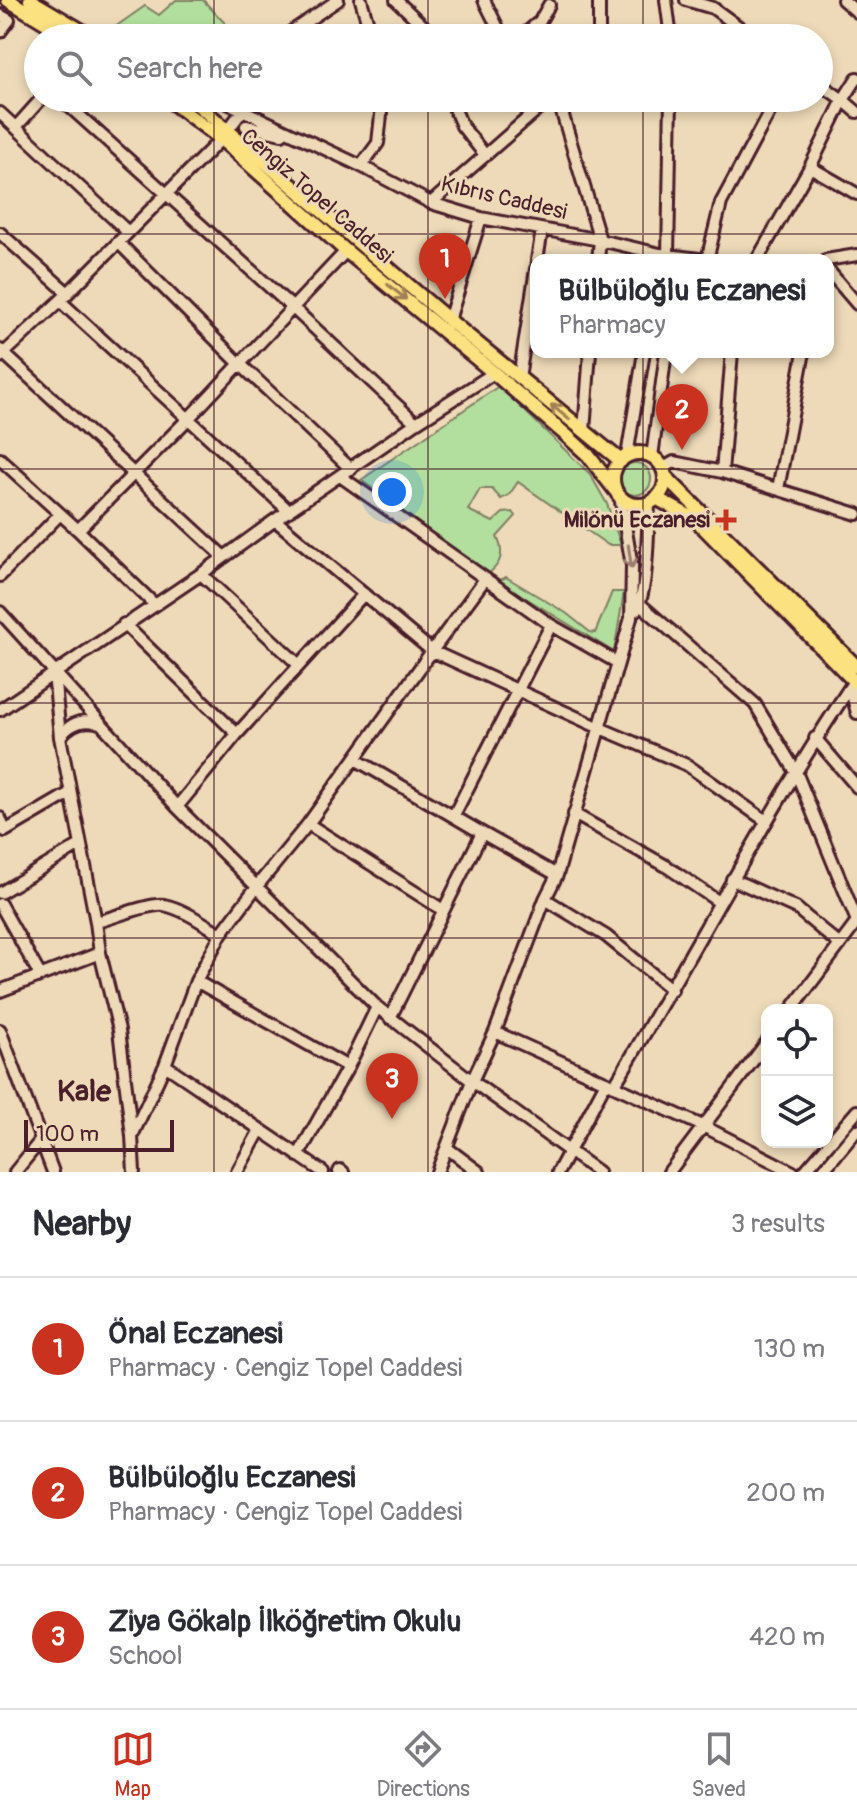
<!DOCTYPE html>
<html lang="en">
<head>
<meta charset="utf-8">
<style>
	body { margin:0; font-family:Pangolin,sans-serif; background:#f7f7f7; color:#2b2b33 }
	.controls { position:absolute; right:24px; bottom:24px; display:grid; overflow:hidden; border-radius:16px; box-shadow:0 4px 12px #0003 }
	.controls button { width:72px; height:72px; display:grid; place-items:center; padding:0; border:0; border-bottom:2px solid #e1e1e2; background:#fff; color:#2b2b33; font:40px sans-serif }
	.scale { position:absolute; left:24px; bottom:20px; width:150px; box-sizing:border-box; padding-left:8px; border:4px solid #4a1f2b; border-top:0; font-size:22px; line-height:28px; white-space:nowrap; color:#4a1f2b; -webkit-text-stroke:6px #eedab8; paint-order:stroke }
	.you { position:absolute; left:392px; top:492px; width:28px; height:28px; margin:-20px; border:6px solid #fff; border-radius:50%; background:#1a73e8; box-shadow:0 0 0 12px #1a73e833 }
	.badge { display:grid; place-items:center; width:52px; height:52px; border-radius:50%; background:#c8321e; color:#fff; font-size:26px; font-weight:700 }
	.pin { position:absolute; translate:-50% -66px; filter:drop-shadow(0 2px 4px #0008) }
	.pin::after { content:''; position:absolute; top:42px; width:28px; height:24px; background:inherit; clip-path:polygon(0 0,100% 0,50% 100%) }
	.popup { position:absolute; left:530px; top:254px; width:304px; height:104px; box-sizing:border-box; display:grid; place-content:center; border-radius:16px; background:#fff; filter:drop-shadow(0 2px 6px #0005); font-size:26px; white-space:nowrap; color:#7c7c81 }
	.popup b { font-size:30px; color:#2b2b33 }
	.popup::after { content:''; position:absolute; left:50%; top:100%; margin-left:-16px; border:16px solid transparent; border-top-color:#fff }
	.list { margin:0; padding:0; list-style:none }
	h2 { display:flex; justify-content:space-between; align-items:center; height:104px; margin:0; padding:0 32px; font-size:34px }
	h2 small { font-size:26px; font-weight:400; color:#7c7c81 }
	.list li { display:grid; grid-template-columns:52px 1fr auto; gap:24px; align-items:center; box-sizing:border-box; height:144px; padding:0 32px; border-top:2px solid #e1e1e2 }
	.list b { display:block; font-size:30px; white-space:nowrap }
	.list p { margin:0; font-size:26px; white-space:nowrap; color:#7c7c81 }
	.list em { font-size:26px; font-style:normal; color:#7c7c81 }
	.icon { flex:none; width:44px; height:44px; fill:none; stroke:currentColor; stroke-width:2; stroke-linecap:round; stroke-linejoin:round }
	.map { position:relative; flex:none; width:857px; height:1172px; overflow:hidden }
	.search { position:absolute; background:#fff; box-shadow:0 4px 12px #0003; left:24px; right:24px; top:24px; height:88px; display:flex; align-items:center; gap:20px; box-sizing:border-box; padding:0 28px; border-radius:44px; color:#7c7c81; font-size:30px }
	.sheet { height:536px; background:#fff }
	nav { display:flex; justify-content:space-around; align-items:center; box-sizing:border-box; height:112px; border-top:2px solid #e1e1e2; background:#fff; font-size:22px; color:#7c7c81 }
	nav a { display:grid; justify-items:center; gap:4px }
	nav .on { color:#c8321e }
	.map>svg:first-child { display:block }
</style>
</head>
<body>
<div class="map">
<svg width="857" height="1172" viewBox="0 0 857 1172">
	<rect width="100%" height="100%" fill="#eedab8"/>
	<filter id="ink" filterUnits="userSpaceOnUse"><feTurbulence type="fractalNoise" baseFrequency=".0125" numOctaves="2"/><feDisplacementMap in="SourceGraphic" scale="16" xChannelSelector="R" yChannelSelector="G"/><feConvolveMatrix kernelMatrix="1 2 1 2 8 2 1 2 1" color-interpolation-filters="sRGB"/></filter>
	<g filter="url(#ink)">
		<path fill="#b2df9d" stroke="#7e7f64" stroke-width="2" d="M176,0H203L239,38H137L115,27L145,6L159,15Z
			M499,386L590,474L607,504L621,545H608L518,482L509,495L501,499L492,489H480L468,510L493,522L503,513L513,512L516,516L497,537C505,553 501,564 488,574L361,480Z
			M619 479a16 16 0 1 1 32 0a16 16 0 1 1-32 0Z
			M506,577L566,613L590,632L595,633L612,592H624L614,652L498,581Z"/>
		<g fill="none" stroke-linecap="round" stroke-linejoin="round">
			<defs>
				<path id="minor" d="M361,0L372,38
					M396,0L436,38
					M484,0L503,38
					M666,0L671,38
					M686,0L713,8L754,38
					M843,0L857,12
					M0,15L9,20L0,32
					M282,38L338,0
					M520,38L540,21L549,5
					M599,38V0
					M819,83L843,100L857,112
					M60,98L293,308L416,423
					M217,98L361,166L431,203L481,218L600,240L660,254L707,260
					M450,98L462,126L485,155
					M532,98L538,109
					M558,99L600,240L598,260
					M0,113L128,232
					M246,126L282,134
					M16,127L42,98
					M361,166L378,143L381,115L380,98
					M810,167L857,194
					M431,203L538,109L559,98
					M0,233L68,293
					M118,242L240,364L351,469
					M668,255L671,98
					M537,260L542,230
					M707,260L721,203L777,98
					M757,260L810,167L843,100L857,78
					M826,260L857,255
					M828,270L857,304
					M60,301L289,511
					M449,320L481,218
					M0,350L224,557
					M0,357L60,301L221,139L243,110
					M519,378L536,269
					M584,431L590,352
					M627,456L644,352
					M652,457L666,352
					M0,459L78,530L154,604
					M662,469L674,462L722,472L857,514
					M722,472L732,352
					M340,476L551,625L618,663
					M778,489L804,352
					M275,520L432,651L600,728L687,765L766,821
					M78,530L188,419L346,251
					M201,574L299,665
					M0,576L60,514
					M640,604L755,704L796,772L857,921
					M636,610C648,593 648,526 649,503
					M0,612L177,807L377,1007L472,1081L598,1172
					M124,624L237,734
					M54,673L60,737L96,922L100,953L119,1030L132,1136L134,1172
					M854,684L853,698L857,713
					M0,710L201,574L275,520L416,423L494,373
					M60,737C70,723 83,718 100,723
					M815,738L857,787
					M355,759L482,833L557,875
					M177,807L237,734L364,594
					M574,814L666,866L719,902
					M454,815L551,625
					M0,818L5,831L70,793
					M308,824L443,910
					M732,879L796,908L840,945
					M0,893L80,845
					M545,899L606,936L672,990
					M0,904L40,975
					M96,922C113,918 149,903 164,905C184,909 204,924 221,934
					M196,981L348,1067
					M0,991L100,953
					M791,1010L857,922
					M390,1018L482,833
					M0,1030L53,1172
					M495,1032L705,1127L793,1172
					M165,1065L323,1172
					M614,1086C695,951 767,811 854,681
					M132,1136L165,1065L196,981L221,934L257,886L308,824L432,651L485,579
					M447,1148L479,1172
					M298,1156L348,1067L377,1007
					M15,1172L41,1140
					M237,1172L260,1130
					M339,1172L340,1170L343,1172
					M437,1172L472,1081L495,1032L545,899L557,875L631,618L632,566L620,496
					M558,1172L606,1082
					M669,1172L767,1042
					M804,1172L857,1111
					M822,1172L857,1130"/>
				<path id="major" d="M8,0L71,38
					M30,0L94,38
					M166,98L221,139L346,251L494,373L566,435L588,455L615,490
					M190,98L449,320L621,461
					M613 479a26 26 0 1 1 52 0a26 26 0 1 1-52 0Z
					M665,476L857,667
					M656,498L696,520L857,684"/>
			</defs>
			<use href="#minor" stroke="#4a1f2b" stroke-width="16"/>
			<use href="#major" stroke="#4a1f2b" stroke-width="18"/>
			<use href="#minor" stroke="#eedab8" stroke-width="10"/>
			<use href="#major" stroke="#fbe180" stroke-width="12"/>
		</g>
		<defs><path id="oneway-shaft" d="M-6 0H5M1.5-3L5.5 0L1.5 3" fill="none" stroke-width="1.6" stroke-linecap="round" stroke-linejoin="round" transform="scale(2)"/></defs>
		<g stroke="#a28056">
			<use href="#oneway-shaft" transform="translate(397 292) rotate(39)"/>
			<use href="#oneway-shaft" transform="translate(560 412) rotate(-141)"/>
		</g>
		<use stroke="#9c7c72" href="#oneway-shaft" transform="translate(630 557) rotate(82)"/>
	</g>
	<path fill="none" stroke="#4a1f2b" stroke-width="2" stroke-opacity="0.55" d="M214,0V38M428,0V38M643,0V38M214,98V1172M428,98V1172M643,98V1172M0,234H857M0,469H857M0,703H857M0,938H857"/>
	<path fill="#c8321e" stroke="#eedab8" stroke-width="3" d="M722 508h8v8h8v8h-8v8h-8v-8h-8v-8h8z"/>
	<g text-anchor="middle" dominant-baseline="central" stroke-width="6" stroke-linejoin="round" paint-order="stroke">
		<g font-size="22" fill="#4a1f2b" stroke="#eedab8">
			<text transform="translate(317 196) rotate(41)">Cengiz Topel Caddesi</text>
			<text transform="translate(504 198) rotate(13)">Kıbrıs Caddesi</text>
		</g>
		<g font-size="22" font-weight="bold" fill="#4a1f2b" stroke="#eedab8" text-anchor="end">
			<text x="710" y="520">Milönü Eczanesi</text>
		</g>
		<g font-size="30" font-weight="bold" fill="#4a1f2b" stroke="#eedab8">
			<text x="84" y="1091">Kale</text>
		</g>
	</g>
</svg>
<div class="controls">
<button><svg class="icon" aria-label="locate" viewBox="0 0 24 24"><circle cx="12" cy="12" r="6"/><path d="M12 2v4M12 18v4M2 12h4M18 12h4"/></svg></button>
<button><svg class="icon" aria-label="layers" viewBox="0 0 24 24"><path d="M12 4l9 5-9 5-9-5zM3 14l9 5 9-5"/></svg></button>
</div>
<div class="scale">100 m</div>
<div class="you"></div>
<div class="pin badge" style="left:445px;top:299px">1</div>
<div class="pin badge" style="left:682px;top:450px">2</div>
<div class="popup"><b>Bülbüloğlu Eczanesi</b>Pharmacy</div>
<div class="pin badge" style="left:392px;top:1119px">3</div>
<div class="search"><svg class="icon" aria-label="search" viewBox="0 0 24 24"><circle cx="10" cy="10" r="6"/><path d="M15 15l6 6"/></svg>Search here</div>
</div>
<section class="sheet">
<h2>Nearby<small>3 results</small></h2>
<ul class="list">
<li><span class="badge">1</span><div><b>Önal Eczanesi</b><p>Pharmacy · Cengiz Topel Caddesi</p></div><em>130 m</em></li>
<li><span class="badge">2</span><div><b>Bülbüloğlu Eczanesi</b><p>Pharmacy · Cengiz Topel Caddesi</p></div><em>200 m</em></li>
<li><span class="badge">3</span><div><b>Ziya Gökalp İlköğretim Okulu</b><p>School</p></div><em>420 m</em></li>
</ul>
</section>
<nav>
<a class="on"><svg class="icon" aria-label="map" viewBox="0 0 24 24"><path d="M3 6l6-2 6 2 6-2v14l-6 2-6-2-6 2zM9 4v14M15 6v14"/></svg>Map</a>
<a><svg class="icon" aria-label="directions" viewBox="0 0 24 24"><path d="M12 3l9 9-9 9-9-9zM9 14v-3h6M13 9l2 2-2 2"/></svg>Directions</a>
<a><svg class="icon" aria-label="saved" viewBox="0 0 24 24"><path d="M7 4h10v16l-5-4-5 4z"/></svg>Saved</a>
</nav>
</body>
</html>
